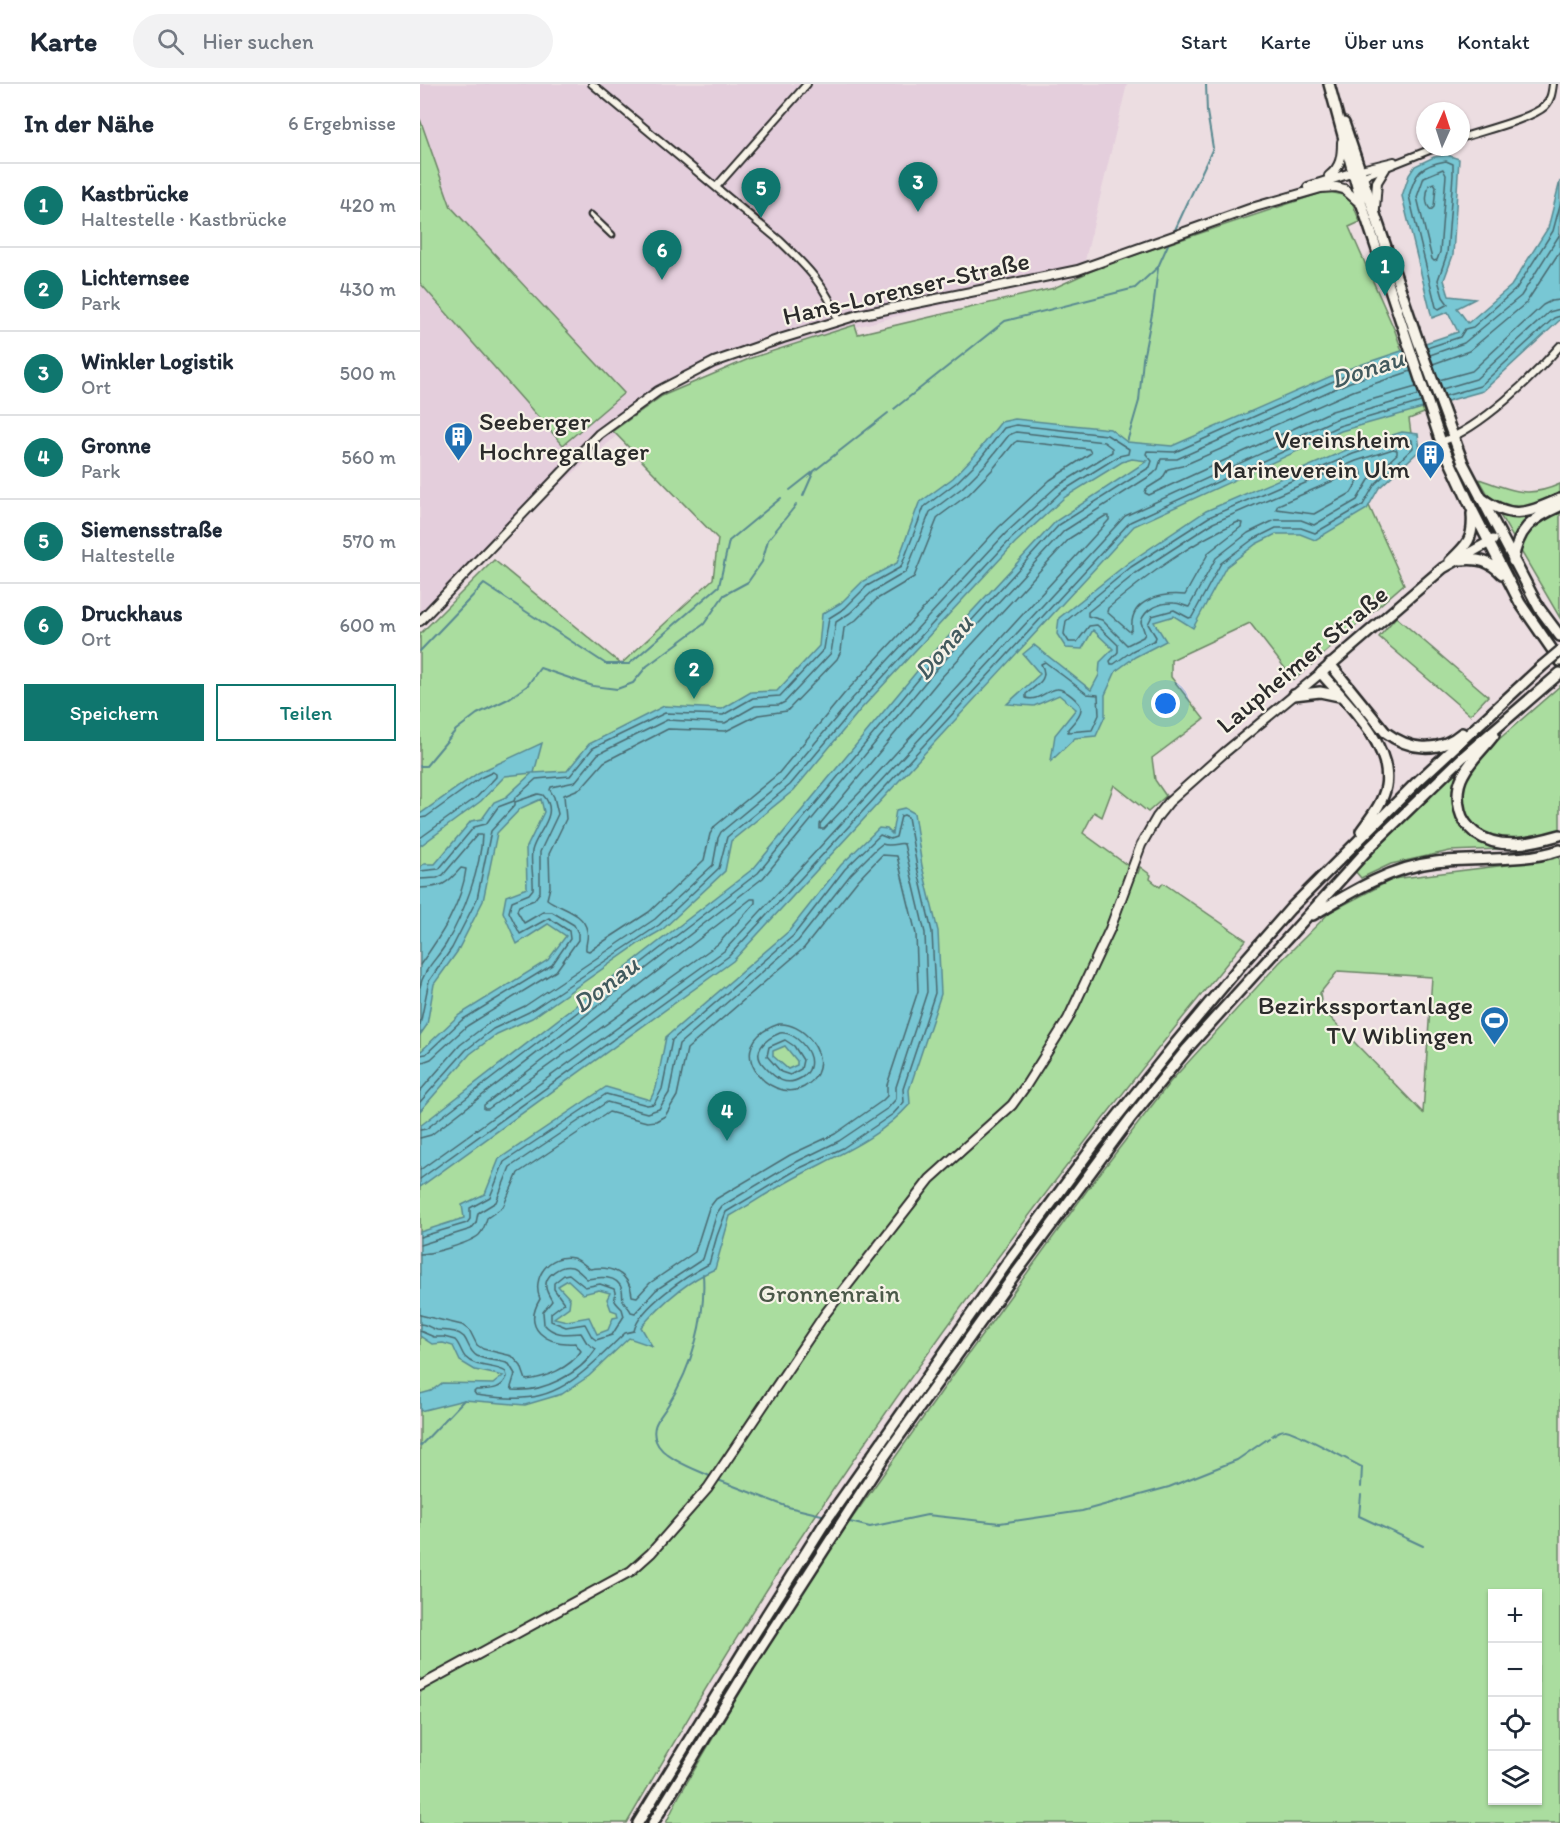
<!DOCTYPE html>
<html lang="de">
<head>
<meta charset="utf-8">
<style>
	body { margin:0; font-family:Itim,sans-serif; background:#f2f2f3; color:#1f2937 }
	.controls { position:absolute; right:18px; bottom:18px; display:grid; overflow:hidden; border-radius:0px; box-shadow:0 2px 4px #0004 }
	.controls button { width:54px; height:54px; display:grid; place-items:center; padding:0; border:0; border-bottom:2px solid #e0e1e3; background:#fff; color:#1f2937; font:30px sans-serif }
	.compass { position:absolute; left:996px; top:18px; width:54px; height:54px; border-radius:50%; background:#fff; box-shadow:0 2px 4px #0004; rotate:3deg }
	.you { position:absolute; left:746px; top:620px; width:21px; height:21px; margin:-15px; border:4px solid #fff; border-radius:50%; background:#1a73e8; box-shadow:0 0 0 9px #1a73e833 }
	.badge { display:grid; place-items:center; width:39px; height:39px; border-radius:50%; background:#0f766e; color:#fff; font-size:20px; font-weight:700 }
	.pin { position:absolute; translate:-50% -50px; filter:drop-shadow(0 2px 3px #0008) }
	.pin::after { content:''; position:absolute; top:32px; width:21px; height:18px; background:inherit; clip-path:polygon(0 0,100% 0,50% 100%) }
	.list { margin:0; padding:0; list-style:none }
	h2 { display:flex; justify-content:space-between; align-items:center; height:78px; margin:0; padding:0 24px; font-size:26px }
	h2 small { font-size:20px; font-weight:400; color:#747a83 }
	.list li { display:grid; grid-template-columns:39px 1fr auto; gap:18px; align-items:center; box-sizing:border-box; height:84px; padding:0 24px; border-top:2px solid #e0e1e3 }
	.list b { display:block; font-size:22px; white-space:nowrap }
	.list p { margin:0; font-size:20px; white-space:nowrap; color:#747a83 }
	.list em { font-size:20px; font-style:normal; color:#747a83 }
	.actions { display:flex; gap:12px; padding:18px 24px }
	.actions a { flex:1; padding:14px 0; border:2px solid #0f766e; border-radius:0px; text-align:center; font-size:21px; color:#0f766e }
	.actions .main { background:#0f766e; color:#fff }
	.icon { flex:none; width:33px; height:33px; fill:none; stroke:currentColor; stroke-width:2; stroke-linecap:round; stroke-linejoin:round }
	.map { position:relative; flex:none; width:1140px; height:1739px; overflow:hidden }
	header { display:flex; align-items:center; gap:36px; box-sizing:border-box; height:84px; padding:0 30px; background:#fff; border-bottom:2px solid #e0e1e3 }
	header strong { font-size:28px }
	nav { display:flex; gap:33px; margin-inline-start:auto; font-size:21px }
	.search { width:420px; height:54px; background:#f2f2f3; display:flex; align-items:center; gap:15px; box-sizing:border-box; padding:0 21px; border-radius:33px; color:#747a83; font-size:22px }
	main { display:flex }
	aside { flex:1; background:#fff }
	.map>svg:first-child { display:block }
</style>
</head>
<body>
<header>
<strong>Karte</strong>
<div class="search"><svg class="icon" aria-label="search" viewBox="0 0 24 24"><circle cx="10" cy="10" r="6"/><path d="M15 15l6 6"/></svg>Hier suchen</div>
<nav><a>Start</a><a>Karte</a><a>Über uns</a><a>Kontakt</a></nav>
</header>
<main>
<aside>
<h2>In der Nähe<small>6 Ergebnisse</small></h2>
<ul class="list">
<li><span class="badge">1</span><div><b>Kastbrücke</b><p>Haltestelle · Kastbrücke</p></div><em>420 m</em></li>
<li><span class="badge">2</span><div><b>Lichternsee</b><p>Park</p></div><em>430 m</em></li>
<li><span class="badge">3</span><div><b>Winkler Logistik</b><p>Ort</p></div><em>500 m</em></li>
<li><span class="badge">4</span><div><b>Gronne</b><p>Park</p></div><em>560 m</em></li>
<li><span class="badge">5</span><div><b>Siemensstraße</b><p>Haltestelle</p></div><em>570 m</em></li>
<li><span class="badge">6</span><div><b>Druckhaus</b><p>Ort</p></div><em>600 m</em></li>
</ul>
<div class="actions"><a class="main">Speichern</a><a>Teilen</a></div>
</aside>
<div class="map">
<svg width="1140" height="1739" viewBox="0 0 1140 1739">
	<rect width="100%" height="100%" fill="#ecdde1"/>
	<filter id="ink" filterUnits="userSpaceOnUse"><feTurbulence type="fractalNoise" baseFrequency=".0167" numOctaves="2"/><feDisplacementMap in="SourceGraphic" scale="12" xChannelSelector="R" yChannelSelector="G"/><feConvolveMatrix kernelMatrix="1 2 1 2 8 2 1 2 1" color-interpolation-filters="sRGB"/></filter>
	<g filter="url(#ink)">
		<path fill="#e4cedc" d="M0,0H707L662,189L496,227L335,270L257,300L131,408L0,544Z"/>
		<path fill="#aadd9f" stroke="#6a8465" stroke-width="1.5" fill-rule="evenodd" d="M0,35L31,123L204,309L143,361L0,199Z
			M907,107L930,113L940,138L929,143L975,247L1004,329L989,335L994,371L946,415L984,500L874,596L830,539L751,576V593L784,635L732,674L735,696L746,712L728,728L694,701L682,733L674,728L663,749L718,789L720,783L731,791L730,795L740,803L743,799L826,856C667,1049 517,1249 379,1456C318,1548 262,1644 207,1739H0V550L74,476L201,580L293,495L298,455L193,347L242,312L331,274L435,241L438,250L634,204L682,182Z
			M1059,395C1092,406 1107,415 1140,400V534Z
			M976,533L1068,612L1050,631L959,553Z
			M1140,602V755L1107,764L1030,767L971,780L941,794L935,787L1033,690L1054,677Z
			M1140,769V1739H246L259,1712L371,1521L536,1287L668,1105L750,998L859,879L910,828L973,795L1095,780ZM918,887L1012,893L1003,1029L902,925L900,909ZM1072,1510H1118V1716H1072Z"/>
		<path fill="#78c7d4" stroke="#598990" stroke-width="1.5" fill-rule="evenodd" d="M1027,71L1039,75L1033,171L1024,196L1029,212L1055,215L1037,224L1048,239L1091,202L1128,144L1140,97V236L1063,307L921,347L714,442L313,877L0,1103V1042L334,784L503,580L636,437L727,377L712,375L702,378L645,413L595,459L441,625L374,706L311,757L305,787L242,846L221,858L112,934L77,950L50,970L0,1027V968L39,931L128,876L146,852L128,840L97,860L83,828L86,812L107,804L106,765L124,728L121,715L101,724L77,749L63,817L37,868L14,900L7,941L0,951V783L4,780H15L51,737L62,735L74,718L86,713L112,689L85,692L61,717L0,762V730L58,689L122,659L114,689L147,687L169,660L244,622L302,625L331,608L357,607L399,562L402,530L421,519L443,497L477,479L499,419L533,394L555,371L581,338L595,335L690,345L707,358L752,362L925,286L1038,248L1028,228L1012,234L982,112L989,91L995,82L1014,73Z
			M982,348L998,350L1000,366L959,404L947,425L895,456L880,450H856L836,460L806,483L773,544L754,532L734,538L746,557L715,573L696,587L685,611V632L676,652L655,654L631,677L635,651L656,625L639,611L614,622L587,620L620,590L603,570L614,561L671,606L679,591L680,578L693,565L673,546L662,565L646,564L637,550L639,534L708,479L786,427L931,364Z
			M485,724L494,729L502,782L518,847L521,910L489,1006L490,1020C461,1053 420,1070 382,1090C357,1103 334,1118 310,1132L295,1185C265,1198 242,1219 221,1243L232,1262L209,1254L169,1292L142,1310L105,1321L44,1316L0,1327V1310L11,1307L22,1299L73,1300L83,1292L55,1286L40,1277L33,1262L23,1259L12,1260L0,1252V1148L44,1134L42,1121L65,1110L79,1075L186,1003L230,1016L236,1004L246,953L369,847L421,781L459,744L467,745L472,750L476,726ZM365,962L377,977V981L368,985L353,972V967ZM148,1196L163,1210L179,1206L190,1209L187,1215L191,1226L197,1228L198,1233L193,1234L188,1246L177,1250L169,1233L147,1237L134,1234L149,1223L150,1215L138,1202Z"/>
		<g fill="none" stroke-linecap="round" stroke-linejoin="round">
			<path stroke="#4a696f" stroke-width="1.5" d="M1026,77L1033,80V91L1027,170L1018,196L1023,213L1028,220L1019,225L1016,223L989,112C995,89 1001,81 1026,77Z
				M1023,85L1026,91L1020,168L1017,176L1014,177L1012,175L997,113L1004,93Z
				M1014,99L1016,102L1014,123L1011,126C1004,120 1006,110 1009,101Z
				M1007,264L1040,253L1045,245L1053,243L1096,205L1133,147L1140,121
				M1010,271L1044,259L1101,212L1140,150
				M1013,280L1049,267L1106,219L1140,167
				M991,287L933,307L762,382L748,385L742,395L726,405L725,409L729,411L912,327L996,303
				M1019,296L1052,287L1123,221L1131,217L1140,216
				M1022,305L1056,295L1129,228L1140,225
				M1025,312L1060,302L1134,234L1140,232
				M982,354L992,356L993,364L955,400L943,421L895,449L881,444H856L832,456L801,479L772,533L769,534L754,526L732,532L728,540L736,553L735,556L712,567L694,580H691L690,577L698,568V561L677,541L669,542L657,558H649L644,550L646,537L711,483L789,433L933,370Z
				M597,357L669,365L671,369L630,396L579,443L424,610L358,690L295,742L290,750L284,776L229,828L169,867L166,866C165,860 169,854 167,847C164,828 140,825 127,815L130,803L129,770L146,735L144,711L161,704L184,678L248,645L306,647L338,631L367,627L417,575L421,567L424,544L436,536L457,515L494,493L518,433L549,410L572,386L594,359Z
				M973,365L977,366V370L949,396L937,416L894,441L881,436H855L828,449L796,474L769,523C764,522 760,519 754,519C741,518 724,525 721,538L725,550L723,553L707,561L682,536L668,532V528L716,489L793,439L936,377Z
				M938,386H941L942,390L931,409L894,430L856,425L858,421Z
				M685,432H689V436L443,705L404,745H400V740L520,595L650,454Z
				M818,438L822,439L821,443L789,468L765,511C742,509 709,515 712,545L710,548L687,528L688,524C727,492 771,458 818,438Z
				M625,578L667,610L678,611L679,631L672,646L648,648V645C652,640 661,632 661,625C662,619 644,604 637,605C626,606 618,618 606,614V610C617,601 630,595 621,580Z
				M0,734L6,733L60,694L73,688L76,690V693L57,713L0,754
				M0,787L19,785L54,743L66,740L78,723L94,717L95,714L116,695L150,692L173,664L245,629L303,631L333,614L360,612L404,565L409,534L425,524L447,502L481,483L504,423L537,398L560,375L584,344L596,341L687,351L709,365L708,370L699,372L641,408L591,455L437,621L370,701L307,753L299,784L239,841L109,928L73,945L46,966L0,1018
				M0,795L17,794L23,791L57,751H62C61,785 43,831 26,860C17,875 3,886 0,903
				M0,804C22,803 26,801 41,784L46,785C42,820 20,853 0,881
				M331,815H335V819L298,860L68,1025H64V1021Z
				M359,940C382,938 408,968 397,990C394,996 389,1000 384,1003C348,1022 298,960 359,940Z
				M0,941L9,897L32,864L57,815L71,747L95,721V718L118,710L123,711C141,730 116,748 112,767C110,779 114,793 113,805L109,810L92,817L89,828L100,850L129,834L149,847L150,855L132,881L42,936L6,970L0,971
				M360,949C375,947 394,968 390,983C389,988 386,991 381,994C366,1003 356,995 345,983C330,968 345,955 360,949Z
				M365,956L374,962L383,976L381,985L370,991L361,988L347,972L349,963Z
				M0,979L11,975L47,942L136,887L158,856V849L154,841L132,828H123L104,839L97,827L99,822L114,816L120,808V768L138,730L134,713L130,706L131,703L155,698L178,670L247,636L305,639L335,622L359,621L365,618L411,569L416,538L430,529L452,508L486,488L510,428L542,404L566,380L589,351L596,348L684,358L692,364V368L636,403L586,449L431,616L364,696L301,748L298,754L293,781L235,835L105,922L69,939L40,961L0,1007
				M0,1046L6,1045L338,789L508,584L639,441L730,383L732,377L726,370L727,367L755,368L927,291L986,272
				M0,1054L11,1051L343,794L513,589L644,447L733,390L738,385L741,375H757L930,298L988,279
				M0,1086L304,867L705,432L916,335L999,311
				M0,1095L309,872L710,438L919,342L1001,318
				M0,1153L47,1139L50,1135V1124L70,1113L84,1078L186,1010L227,1021L234,1020L242,1005L252,956L373,852L425,785L460,751L470,755L476,753L481,732L484,731L488,733L497,783L512,848L515,909L483,1005L484,1018L473,1030L423,1064L378,1085L306,1128L297,1152L289,1180C268,1191 219,1223 214,1247L205,1249C176,1276 146,1313 102,1314C87,1315 71,1313 56,1311L54,1308L56,1306C69,1305 81,1307 87,1293L86,1288C74,1280 56,1285 45,1273C41,1268 40,1261 35,1256L24,1253H14L0,1247
				M0,1161L51,1145L56,1139L58,1129L76,1118L90,1083L187,1018L227,1029L239,1025L249,1009L259,960L378,857L431,790L457,764L462,760C472,763 479,758 484,760L505,849L507,908L476,1003V1015L468,1024L419,1057L374,1079L302,1122L297,1129L283,1175L236,1206L215,1229L211,1228C209,1223 205,1221 203,1216C202,1213 203,1209 202,1206C198,1190 178,1193 167,1195C162,1191 158,1185 152,1183C140,1180 124,1192 126,1204C127,1209 130,1213 132,1217L123,1228L124,1240C134,1252 147,1250 161,1249L167,1259L176,1265C160,1290 122,1309 93,1306L91,1303L95,1290L89,1280C79,1276 67,1277 57,1272C49,1267 49,1260 44,1253C37,1246 26,1247 17,1246C11,1245 7,1240 0,1240
				M0,1170C12,1170 50,1159 59,1151C64,1146 65,1140 67,1134L83,1123L98,1089L189,1028L227,1038L236,1037L245,1032L257,1012L267,965L384,864L438,796L462,771L477,772L496,850L498,907L467,1001V1012L462,1017L415,1050L370,1071L296,1115L289,1124L275,1168L230,1199L217,1213L212,1212C210,1189 190,1181 170,1185C164,1181 160,1176 153,1174C129,1169 111,1194 120,1215C102,1245 126,1261 155,1259L161,1267C150,1284 125,1294 106,1296L101,1282L92,1272L63,1265L57,1261L50,1247L42,1241L0,1231
				M149,1190L165,1203L180,1200L194,1205C199,1218 188,1211 202,1225L204,1232L192,1251L176,1256L172,1253L165,1240L146,1243L131,1237V1229L144,1219L134,1205V1199L144,1191Z"/>
			<path stroke="#598990" stroke-width="2" d="M754,148L793,64L787,28L786,0
				M474,325L585,237L715,204L738,183L750,156
				M707,358L719,317L723,275L733,225L738,184
				M370,406L468,329
				M383,412L394,387
				M0,567L64,500L186,580H209L299,502L309,457L361,414
				M0,682H6L36,646L57,630L88,615L107,602L120,584L173,602L197,605L213,599L227,582L284,540L304,511L328,498L342,478L348,456L376,421
				M283,1190C286,1234 272,1283 248,1321C241,1333 230,1341 236,1357C242,1374 277,1386 292,1393
				M852,1352C856,1349 860,1346 865,1346C872,1345 930,1377 942,1383L941,1403
				M0,1362L44,1316
				M298,1396L368,1423L406,1432
				M941,1411L939,1432L1003,1462
				M426,1437L450,1443L507,1431L580,1439L662,1427L749,1403L817,1376L849,1354"/>
			<defs>
				<path id="pedestrian" d="M171,131L192,151"/>
				<path id="minor" d="M172,0L359,156C384,180 408,203 418,237
					M1041,54C1061,47 1111,35 1125,22C1131,16 1132,8 1133,0
					M941,85L974,77
					M939,94L1017,63
					M296,103L387,0
					M1021,358C1062,343 1112,294 1140,262"/>
				<path id="tertiary" d="M909,92C921,83 922,72 922,58
					M888,103L937,87
					M955,125L957,98L965,85
					M0,537L179,350L238,307L294,278L363,254L438,231L658,186L835,123L901,104L916,103L924,105L942,121
					M0,1602L211,1487L231,1469L288,1404L405,1230L510,1095L592,1021L605,1003L648,935L690,845L721,761L737,733L749,718L804,669L901,589"/>
				<path id="primary" d="M909,0L942,121L1021,358L1052,425L1100,519L1140,577
					M924,39L998,257L1043,379L1119,524L1140,552
					M1041,476C1058,474 1070,477 1082,490
					M1030,477C1047,461 1054,455 1052,430
					M901,589L1023,484L1073,456"/>
				<path id="trunk" d="M1061,414C1093,437 1107,429 1140,415
					M1093,477C1098,445 1111,435 1140,422
					M910,580L965,648C989,666 1018,670 1042,649
					M901,589C926,618 973,661 966,702C963,719 951,733 941,747
					M874,611L900,608L919,612
					M1074,651C1064,665 1051,675 1043,691C1037,702 1037,715 1040,727C1042,736 1048,743 1055,749C1080,767 1112,759 1140,751
					M893,831C931,808 971,783 1016,778C1057,773 1100,779 1140,766
					M218,1739L323,1568L404,1440L587,1179L675,1060L755,960L820,882L870,825L997,698L1121,583
					M233,1739L329,1582L462,1376L593,1193L710,1035L766,966L950,763L1043,673L1140,589"/>
			</defs>
			<use href="#pedestrian" stroke="#2b2b2b" stroke-width="9"/>
			<use href="#minor" stroke="#2b2b2b" stroke-width="10"/>
			<use href="#tertiary" stroke="#2b2b2b" stroke-width="12"/>
			<use href="#primary" stroke="#2b2b2b" stroke-width="14"/>
			<use href="#trunk" stroke="#2b2b2b" stroke-width="14"/>
			<use href="#pedestrian" stroke="#f7f3e8" stroke-width="4.5"/>
			<use href="#minor" stroke="#f7f3e8" stroke-width="6"/>
			<use href="#tertiary" stroke="#f7f3e8" stroke-width="8"/>
			<use href="#primary" stroke="#f7f3e8" stroke-width="9"/>
			<use href="#trunk" stroke="#f7f3e8" stroke-width="9"/>
			<defs>
				<path id="trunk-bridge" d="M1121,583L1140,567"/>
			</defs>
			<use href="#trunk-bridge" stroke="#2b2b2b" stroke-width="14" stroke-linecap="butt"/>
			<use href="#trunk-bridge" stroke="#f7f3e8" stroke-width="9"/>
		</g>
	</g>
	<defs>
		<symbol id="building-pin" viewBox="-11 -11 22 30"><path d="M0 17L-7.5 6A9.5 9.5 0 1 1 7.5 6Z" fill="#1f6fb2" stroke="#f7f3e8"/><path d="M-4-6H4V6H1V3H-1V6H-4ZM-2.5-4.3h1.7v1.8h-1.7ZM.8-4.3h1.7v1.8H.8ZM-2.5-1h1.7V.8h-1.7ZM.8-1h1.7V.8H.8Z" fill="#fff"/></symbol>
		<symbol id="stadium-pin" viewBox="-11 -11 22 30"><path d="M0 17L-7.5 6A9.5 9.5 0 1 1 7.5 6Z" fill="#1f6fb2" stroke="#f7f3e8"/><path d="M0-5a6.5 5 0 1 0 0 10a6.5 5 0 1 0 0-10ZM-3.5-1.8h7v3.6h-7Z" fill="#fff"/></symbol>
	</defs>
	<g fill-rule="evenodd">
		<use href="#building-pin" x="22" y="336" width="33" height="45"/>
		<use href="#building-pin" x="994" y="354" width="33" height="45"/>
		<use href="#stadium-pin" x="1058" y="920" width="33" height="45"/>
	</g>
	<g text-anchor="middle" dominant-baseline="central" stroke-width="4.5" stroke-linejoin="round" paint-order="stroke">
		<g font-size="26" fill="#2b2b2b" stroke="#f7f3e8">
			<text transform="translate(486 204) rotate(-13)">Hans-Lorenser-Straße</text>
			<text transform="translate(882 575) rotate(-40)">Laupheimer Straße</text>
		</g>
		<g font-size="26" fill="#2b2b2b" stroke="#f7f3e8" text-anchor="end">
			<text x="59" y="337" text-anchor="start">Seeberger<tspan x="59" dy="30">Hochregallager</tspan></text>
			<text x="990" y="355">Vereinsheim<tspan x="990" dy="30">Marineverein Ulm</tspan></text>
			<text x="1053" y="921">Bezirkssportanlage<tspan x="1053" dy="30">TV Wiblingen</tspan></text>
		</g>
		<g font-size="26" fill="#4b5848" stroke="#f7f3e8">
			<text x="409" y="1209">Gronnenrain</text>
		</g>
		<g font-size="27" font-style="italic" fill="#425a5e" stroke="#f7f3e8">
			<text transform="translate(947 284) rotate(-18)">Donau</text>
			<text transform="translate(523 563) rotate(-50)">Donau</text>
			<text transform="translate(185 900) rotate(-37)">Donau</text>
		</g>
	</g>
</svg>
<div class="controls">
<button>+</button>
<button>−</button>
<button><svg class="icon" aria-label="locate" viewBox="0 0 24 24"><circle cx="12" cy="12" r="6"/><path d="M12 2v4M12 18v4M2 12h4M18 12h4"/></svg></button>
<button><svg class="icon" aria-label="layers" viewBox="0 0 24 24"><path d="M12 4l9 5-9 5-9-5zM3 14l9 5 9-5"/></svg></button>
</div>
<svg class="compass" viewBox="-18 -18 36 36"><path d="M0-13l5 13h-10z" fill="#e53935"/><path d="M0 13l5-13h-10z" fill="#747a83"/></svg>
<div class="you"></div>
<div class="pin badge" style="left:965px;top:212px">1</div>
<div class="pin badge" style="left:274px;top:615px">2</div>
<div class="pin badge" style="left:498px;top:128px">3</div>
<div class="pin badge" style="left:307px;top:1057px">4</div>
<div class="pin badge" style="left:341px;top:134px">5</div>
<div class="pin badge" style="left:242px;top:196px">6</div>
</div>
</main>
</body>
</html>
